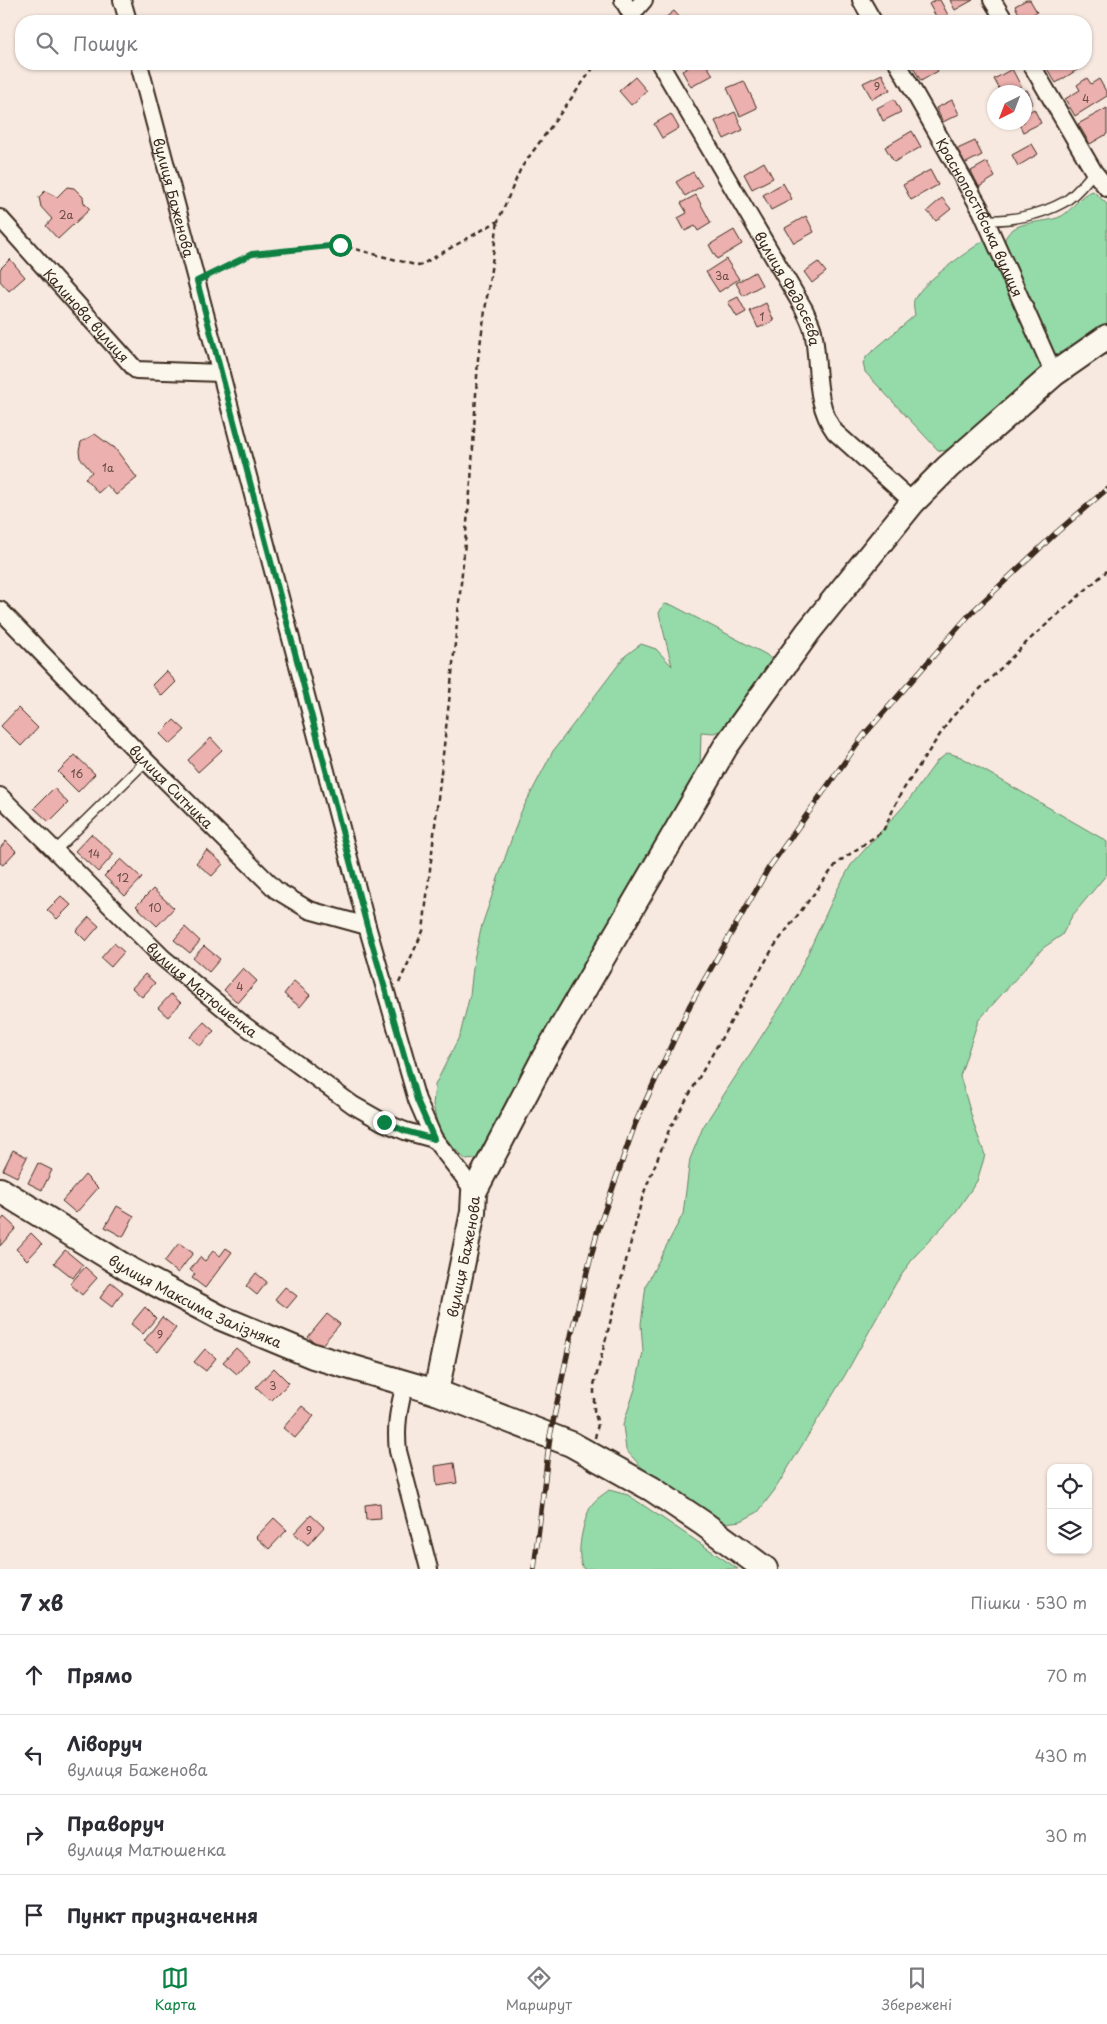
<!DOCTYPE html>
<html lang="uk">
<head>
<meta charset="utf-8">
<style>
	body { margin:0; font-family:"Playpen Sans",sans-serif; background:#f7f7f7; color:#2b2b33 }
	.controls { position:absolute; right:15px; bottom:15px; display:grid; overflow:hidden; border-radius:10px; box-shadow:0 1px 4px #0004 }
	.controls button { width:45px; height:45px; display:grid; place-items:center; padding:0; border:0; border-bottom:1px solid #e1e1e2; background:#fff; color:#2b2b33; font:25px sans-serif }
	.compass { position:absolute; left:987px; top:85px; width:45px; height:45px; border-radius:50%; background:#fff; box-shadow:0 1px 4px #0004; rotate:222deg }
	.stop { position:absolute; width:15px; height:15px; margin:-11px; border:4px solid #0b8043; border-radius:50%; background:#fff }
	.stop.end { background:#0b8043; border-color:#fff; box-shadow:0 1px 5px #0008 }
	.list { margin:0; padding:0; list-style:none }
	h2 { display:flex; justify-content:space-between; align-items:center; height:65px; margin:0; padding:0 20px; font-size:21px }
	h2 small { font-size:16px; font-weight:400; color:#7c7c81 }
	.list li { display:grid; grid-template-columns:32px 1fr auto; gap:15px; align-items:center; box-sizing:border-box; height:80px; padding:0 20px; border-top:1px solid #e1e1e2 }
	.list b { display:block; font-size:19px; white-space:nowrap }
	.list p { margin:0; font-size:16px; white-space:nowrap; color:#7c7c81 }
	.list em { font-size:16px; font-style:normal; color:#7c7c81 }
	.icon { flex:none; width:28px; height:28px; fill:none; stroke:currentColor; stroke-width:2; stroke-linecap:round; stroke-linejoin:round }
	.map { position:relative; flex:none; width:1107px; height:1569px; overflow:hidden }
	.search { position:absolute; background:#fff; box-shadow:0 1px 4px #0004; left:15px; right:15px; top:15px; height:55px; display:flex; align-items:center; gap:12px; box-sizing:border-box; padding:0 18px; border-radius:20px; color:#7c7c81; font-size:19px }
	.sheet { height:385px; background:#fff }
	nav { display:flex; justify-content:space-around; align-items:center; box-sizing:border-box; height:70px; border-top:1px solid #e1e1e2; background:#fff; font-size:14px; color:#7c7c81 }
	nav a { display:grid; justify-items:center; gap:2px }
	nav .on { color:#0b8043 }
	.map>svg:first-child { display:block }
</style>
</head>
<body>
<div class="map">
<svg width="1107" height="1569" viewBox="0 0 1107 1569">
	<rect width="100%" height="100%" fill="#f8e9e0"/>
	<filter id="ink" filterUnits="userSpaceOnUse"><feTurbulence type="fractalNoise" baseFrequency=".02" numOctaves="2"/><feDisplacementMap in="SourceGraphic" scale="10" xChannelSelector="R" yChannelSelector="G"/><feConvolveMatrix kernelMatrix="1 2 1 2 8 2 1 2 1" color-interpolation-filters="sRGB"/></filter>
	<g filter="url(#ink)">
		<path fill="#94dba9" stroke="#688264" d="M1093,191L1107,204V328L1062,362L1054,358L1004,242C1010,220 1038,224 1057,218C1073,213 1077,195 1093,191Z
			M983,241L988,243L1041,358L1042,370L952,447L944,451L938,450L865,372L863,363L867,356L915,315C914,310 913,304 914,300C922,282 966,253 983,241Z
			M664,604L672,605L767,655L774,663L728,727L714,733L701,732L700,771L488,1146L476,1159L466,1160L453,1147L438,1128L433,1105L435,1085L460,1035L470,995L474,959L482,925L520,814L553,751L625,656L641,644L656,649L672,666L659,613Z
			M948,753L961,757L1103,839L1107,842V874L1072,916L1062,935L1043,948L978,1021L960,1076L975,1128L985,1155L977,1181L955,1213L914,1257L896,1283L845,1375L774,1491L758,1512L741,1521L724,1523L645,1471L626,1450L623,1425L635,1389L643,1352L641,1324L646,1285L683,1214L690,1159L703,1127L790,992L837,890L851,865L908,801L937,761Z
			M609,1490L628,1495L738,1569H584C574,1558 584,1518 591,1506C595,1499 603,1495 609,1490Z"/>
		<path fill="#ecb0ae" stroke="#3b2a1e" d="M935,0H940L948,15L938,20L929,4Z
			M950,0H973L955,10Z
			M1026,0H1030L1037,12L1022,20L1015,6Z
			M674,11L683,21H661Z
			M694,64H706L713,75L691,87L682,71Z
			M919,64H934L938,71L921,81L913,67Z
			M1044,64H1073L1077,70L1056,83Z
			M1012,69L1021,86L1010,92H1001L994,79Z
			M882,74L890,90L872,99L863,83Z
			M635,77L647,91L631,105L619,91Z
			M1087,78L1091,84L1099,79L1107,93V96L1075,116L1065,99L1080,90L1077,85Z
			M744,81L757,108L740,116L727,88Z
			M1027,90L1033,103L1024,108V92H1022Z
			M894,99L901,112L883,121L877,108Z
			M952,100L959,114L943,122L936,108Z
			M1107,108V134L1090,144L1078,124Z
			M1034,109L1041,123L1023,132L1018,122H1024V114Z
			M735,112L743,130L724,139L715,121Z
			M671,114L679,128L662,138L654,124Z
			M912,131L921,147L894,162L885,147Z
			M975,141L982,155L960,166L953,151Z
			M1032,144L1038,154L1018,166L1012,155Z
			M764,162L773,178L752,189L744,174Z
			M987,162L995,177L979,187L971,171Z
			M930,170L938,185L911,200L903,185Z
			M693,172L702,186L685,196L676,182Z
			M783,183L792,199L771,210L763,195Z
			M67,187L74,188L83,197L84,203L90,209L58,239L46,226L52,219L41,207L39,197L45,191L57,197Z
			M696,195L711,223L698,231L695,226L685,231L678,218L687,213L681,203Z
			M942,198L951,209L936,221L927,211Z
			M806,216L814,232L794,243L785,228Z
			M734,230L742,244L717,259L709,245Z
			M10,259L25,277L9,291L0,281V269Z
			M726,259L739,279L719,292L706,272Z
			M818,262L826,272L812,283L804,272Z
			M755,272L762,285L743,296L736,283Z
			M738,297L746,312L737,317L728,302Z
			M766,303L774,321L758,328L750,311Z
			M95,434L111,446L114,447L137,478L116,495L107,485L98,493L85,478L92,472L80,458L79,451L81,442Z
			M166,671L176,682L162,696L152,685Z
			M18,708L38,728L21,746L1,726Z
			M174,720L185,730L170,744L160,734Z
			M211,738L222,750L198,772L188,760Z
			M75,755L95,774L78,792L58,772Z
			M54,788L68,803L49,822L34,808Z
			M91,834L114,854L98,872L75,851Z
			M6,841L16,851L3,865L0,863V848Z
			M207,850L223,864L212,876L196,863Z
			M121,859L142,878L125,896L104,876Z
			M153,889L174,908L157,926L136,906Z
			M61,896L71,905L57,919L47,910Z
			M89,917L99,926L86,941L76,931Z
			M185,927L200,941L190,953L174,940Z
			M114,943L124,952L111,967L101,958Z
			M204,946L220,959L209,972L193,958Z
			M243,968L257,981L238,1003L224,990Z
			M145,974L155,983L142,997L132,988Z
			M294,981L310,995L300,1007L284,994Z
			M171,994L181,1003L168,1017L158,1008Z
			M204,1022L214,1031L200,1046L190,1037Z
			M13,1150L27,1157L17,1177L3,1170Z
			M38,1163L52,1170L42,1190L28,1183Z
			M85,1175L98,1188L76,1213L62,1201Z
			M117,1206L134,1216L123,1237L105,1227Z
			M4,1217L16,1228L0,1246V1222Z
			M31,1233L42,1244L27,1260L16,1249Z
			M179,1243L193,1253L178,1273L164,1262Z
			M226,1248L232,1252L205,1288L192,1278L195,1274L190,1270L200,1257L205,1261L213,1251L220,1256Z
			M65,1250L83,1265L73,1278L54,1263Z
			M85,1267L97,1278L82,1295L70,1284Z
			M256,1273L267,1282L257,1295L246,1286Z
			M111,1282L123,1292L112,1307L100,1298Z
			M285,1287L297,1296L287,1308L275,1299Z
			M145,1307L156,1318L143,1334L131,1324Z
			M327,1314L340,1324L320,1347L308,1337Z
			M162,1317L176,1328L158,1352L144,1341Z
			M236,1348L249,1360L237,1374L223,1362Z
			M205,1349L216,1358L206,1371L194,1362Z
			M274,1368L289,1383L271,1401L256,1387Z
			M302,1406L314,1416L295,1438L283,1428Z
			M454,1463L457,1483L437,1486L435,1466Z
			M380,1503L381,1519L366,1520L365,1505Z
			M311,1515L324,1527L308,1545L294,1533Z
			M274,1518L287,1530L269,1549L256,1537Z"/>
		<g fill="none" stroke-linecap="round" stroke-linejoin="round">
			<defs>
				<path id="lane" d="M985,220C1010,221 1041,215 1064,202C1076,195 1085,182 1094,172
					M55,851L146,761"/>
				<g id="street">
					<path d="M122,0L128,21"/>
					<path d="M623,0L635,21"/>
					<path d="M861,0L873,21"/>
					<path d="M992,0L1005,21"/>
					<path d="M631,15L644,0"/>
					<path id="s1" d="M139,64L367,926L417,1100L434,1139L463,1176L474,1192"/>
					<path id="s2" d="M660,64L804,309C807,316 811,323 813,331C820,365 813,402 835,432L913,502"/>
					<path id="s3" d="M898,64L981,210L1054,374"/>
					<path d="M1031,64L1094,172L1107,188"/>
					<path id="s4" d="M0,218L136,370L221,373"/>
					<path id="s5" d="M0,610L146,761L276,890L309,910L367,926"/>
					<path id="s6" d="M0,796L163,958L244,1025L353,1105L383,1122L405,1131L434,1139"/>
					<path d="M405,1383C399,1408 395,1425 398,1451L429,1569"/>
				</g>
				<g id="secondary">
					<path id="s7" d="M0,1190L130,1270L219,1317L313,1356L436,1392L571,1444L652,1489L704,1524L765,1569"/>
					<path id="s8" d="M436,1392L473,1212L474,1192L544,1058L726,746L808,632L913,502L948,467L1054,374L1107,337"/>
				</g>
			</defs>
			<use href="#lane" stroke="#3b2a1e" stroke-width="12"/>
			<use href="#street" stroke="#3b2a1e" stroke-width="20"/>
			<use href="#secondary" stroke="#3b2a1e" stroke-width="28"/>
			<path stroke="#3b2a1e" stroke-width="2.5" stroke-dasharray="5 4" stroke-linecap="butt" d="M209,275L252,254L340,245L419,266L498,221L521,168L596,64
				M399,983L423,931L451,684L471,482L478,359L498,221
				M595,1438L598,1424L594,1410V1385L643,1195L669,1130L773,948L837,863L883,831L901,793L951,718L1029,640L1107,571"/>
			<use href="#lane" stroke="#fbf7ec" stroke-width="9"/>
			<use href="#street" stroke="#fbf7ec" stroke-width="16"/>
			<use href="#secondary" stroke="#fbf7ec" stroke-width="24"/>
			<defs>
				<path id="rail" d="M534,1569L550,1436L573,1327L597,1233L635,1124L690,1005L768,869L864,735L971,613L1057,532L1107,489"/>
			</defs>
			<use href="#rail" stroke="#3b2a1e" stroke-width="5.5"/>
			<use href="#rail" stroke="#fbf7ec" stroke-width="4" stroke-dasharray="11" stroke-linecap="butt"/>
		</g>
	</g>
	<g fill="none" stroke-linecap="round" stroke-linejoin="round" filter="url(#ink)">
		<path stroke="#0b8043" stroke-width="6" d="M340,245L252,254L197,281L367,926L417,1100L434,1139L405,1131L384,1122"/>
	</g>
	<g text-anchor="middle" dominant-baseline="central" stroke-width="4" stroke-linejoin="round" paint-order="stroke">
		<g font-size="11" fill="#674c42">
			<text x="877" y="86">9</text>
			<text x="1086" y="98">4</text>
			<text x="66" y="214">2а</text>
			<text x="722" y="275">3а</text>
			<text x="762" y="316">1</text>
			<text x="108" y="467">1а</text>
			<text x="77" y="773">16</text>
			<text x="94" y="853">14</text>
			<text x="123" y="877">12</text>
			<text x="155" y="907">10</text>
			<text x="240" y="986">4</text>
			<text x="160" y="1334">9</text>
			<text x="273" y="1385">3</text>
			<text x="309" y="1530">9</text>
		</g>
		<g font-size="14" fill="#3b2a1e" stroke="#fbf7ec">
			<text stroke="none"><textPath href="#s1" startOffset="138">вулиця Баженова</textPath></text>
			<text stroke="none"><textPath href="#s3" startOffset="174">Краснопостівська вулиця</textPath></text>
			<text stroke="none"><textPath href="#s2" startOffset="259">вулиця Федосєєва</textPath></text>
			<text stroke="none"><textPath href="#s4" startOffset="130">Калинова вулиця</textPath></text>
			<text stroke="none"><textPath href="#s5" startOffset="246">вулиця Ситника</textPath></text>
			<text stroke="none"><textPath href="#s6" startOffset="280">вулиця Матюшенка</textPath></text>
			<text stroke="none"><textPath href="#s8" startOffset="138">вулиця Баженова</textPath></text>
			<text stroke="none"><textPath href="#s7" startOffset="225">вулиця Максима Залізняка</textPath></text>
		</g>
	</g>
</svg>
<div class="controls">
<button><svg class="icon" aria-label="locate" viewBox="0 0 24 24"><circle cx="12" cy="12" r="6"/><path d="M12 2v4M12 18v4M2 12h4M18 12h4"/></svg></button>
<button><svg class="icon" aria-label="layers" viewBox="0 0 24 24"><path d="M12 4l9 5-9 5-9-5zM3 14l9 5 9-5"/></svg></button>
</div>
<svg class="compass" viewBox="-18 -18 36 36"><path d="M0-13l5 13h-10z" fill="#e53935"/><path d="M0 13l5-13h-10z" fill="#7c7c81"/></svg>
<div class="stop" style="left:340px;top:245px"></div>
<div class="stop end" style="left:384px;top:1122px"></div>
<div class="search"><svg class="icon" aria-label="search" viewBox="0 0 24 24"><circle cx="10" cy="10" r="6"/><path d="M15 15l6 6"/></svg>Пошук</div>
</div>
<section class="sheet">
<h2>7 хв<small>Пішки · 530 m</small></h2>
<ul class="list">
<li><svg class="icon" aria-label="ahead" viewBox="0 0 24 24"><path d="M12 20V5M6 11l6-6 6 6"/></svg><div><b>Прямо</b></div><em>70 m</em></li>
<li><svg class="icon" aria-label="left" viewBox="0 0 24 24"><path d="M17 20v-9H6M10 6l-5 5 5 5"/></svg><div><b>Ліворуч</b><p>вулиця Баженова</p></div><em>430 m</em></li>
<li><svg class="icon" aria-label="right" viewBox="0 0 24 24"><path d="M7 20v-9h11M14 6l5 5-5 5"/></svg><div><b>Праворуч</b><p>вулиця Матюшенка</p></div><em>30 m</em></li>
<li><svg class="icon" aria-label="arrive" viewBox="0 0 24 24"><path d="M6 21V4h12l-3 4 3 4H6"/></svg><div><b>Пункт призначення</b></div></li>
</ul>
</section>
<nav>
<a class="on"><svg class="icon" aria-label="map" viewBox="0 0 24 24"><path d="M3 6l6-2 6 2 6-2v14l-6 2-6-2-6 2zM9 4v14M15 6v14"/></svg>Карта</a>
<a><svg class="icon" aria-label="directions" viewBox="0 0 24 24"><path d="M12 3l9 9-9 9-9-9zM9 14v-3h6M13 9l2 2-2 2"/></svg>Маршрут</a>
<a><svg class="icon" aria-label="saved" viewBox="0 0 24 24"><path d="M7 4h10v16l-5-4-5 4z"/></svg>Збережені</a>
</nav>
</body>
</html>
